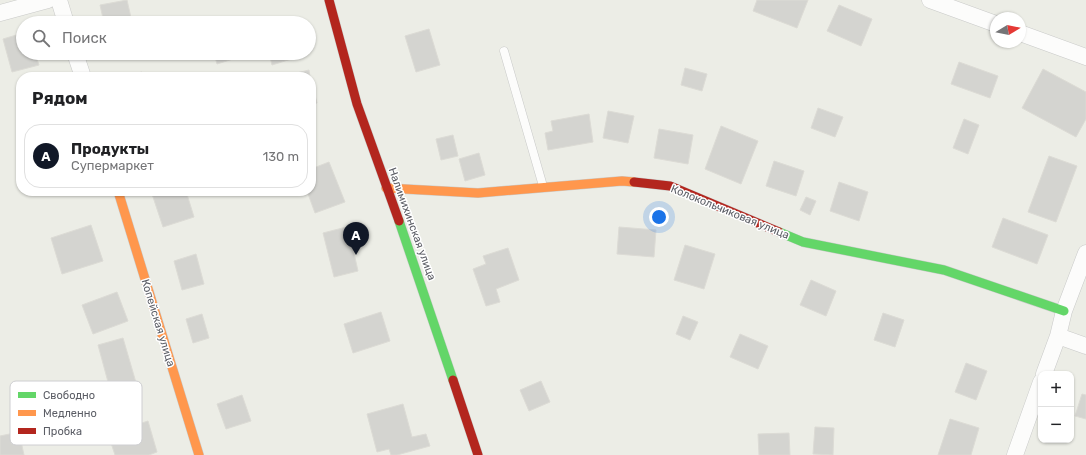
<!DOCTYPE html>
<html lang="ru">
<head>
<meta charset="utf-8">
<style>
	body { margin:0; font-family:Rubik,sans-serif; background:#f2f2f2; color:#202124 }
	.controls { position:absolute; right:12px; bottom:12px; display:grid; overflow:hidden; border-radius:8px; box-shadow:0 1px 3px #0004 }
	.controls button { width:36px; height:36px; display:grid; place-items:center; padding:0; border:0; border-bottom:1px solid #e0e0e0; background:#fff; color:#202124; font:20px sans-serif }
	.compass { position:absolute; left:990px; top:12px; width:36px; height:36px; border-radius:50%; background:#fff; box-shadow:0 1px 3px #0004; rotate:80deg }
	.you { position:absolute; left:659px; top:217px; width:14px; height:14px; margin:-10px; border:3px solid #fff; border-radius:50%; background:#1a73e8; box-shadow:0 0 0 6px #1a73e833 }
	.badge { display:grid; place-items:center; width:26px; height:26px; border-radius:50%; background:#111827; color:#fff; font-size:13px; font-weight:700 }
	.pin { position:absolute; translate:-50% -33px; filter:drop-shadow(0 1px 2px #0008) }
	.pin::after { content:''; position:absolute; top:21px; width:14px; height:12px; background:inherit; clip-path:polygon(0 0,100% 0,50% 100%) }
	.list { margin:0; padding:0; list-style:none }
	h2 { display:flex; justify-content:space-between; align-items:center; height:52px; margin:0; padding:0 16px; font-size:17px }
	h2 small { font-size:13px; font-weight:400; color:#757577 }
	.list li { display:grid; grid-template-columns:26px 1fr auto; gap:12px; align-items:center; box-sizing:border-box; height:64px; margin:0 8px 8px; padding:0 8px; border:1px solid #e0e0e0; border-radius:16px }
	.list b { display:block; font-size:15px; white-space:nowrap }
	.list p { margin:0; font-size:13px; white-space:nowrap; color:#757577 }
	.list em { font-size:13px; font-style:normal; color:#757577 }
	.icon { flex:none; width:22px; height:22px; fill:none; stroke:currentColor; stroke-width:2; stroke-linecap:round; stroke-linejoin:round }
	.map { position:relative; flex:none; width:1086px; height:455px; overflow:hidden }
	.search { position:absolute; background:#fff; box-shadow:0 1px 3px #0004; left:16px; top:16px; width:300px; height:44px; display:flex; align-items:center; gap:10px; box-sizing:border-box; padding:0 14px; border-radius:22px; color:#757577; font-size:15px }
	.panel { position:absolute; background:#fff; box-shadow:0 1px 3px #0004; left:16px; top:72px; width:300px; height:124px; border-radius:16px }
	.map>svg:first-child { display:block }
</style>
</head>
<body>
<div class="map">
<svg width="1086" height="455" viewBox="0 0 1086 455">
	<rect width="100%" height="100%" fill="#ecede6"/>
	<path fill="#d4d4d0" stroke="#dcdbd5" d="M127,0L132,22L104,23L100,5Z
		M757,0H808L797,28L753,11Z
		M839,5L872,19L861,46L827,31Z
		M429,29L440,65L416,72L405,36Z
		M23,33V53H35L39,65L12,72L3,39Z
		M214,53H232L233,59L217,64Z
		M269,53H300L301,56L272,65Z
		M959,62L998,76L990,98L951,84Z
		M685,68L707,74L702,91L681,85Z
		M1043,69L1086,92V119L1076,137L1022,108Z
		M309,70L310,77H285L284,76Z
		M142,72L143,77H122Z
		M311,80L317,103L311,104Z
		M818,108L843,117L835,137L811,128Z
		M608,111L634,116L628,143L603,138Z
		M589,114L593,142L548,150L545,133L553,131L551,121Z
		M964,119L979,125L968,154L953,148Z
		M721,126L758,141L741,184L705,169Z
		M659,129L693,135L688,164L654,158Z
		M453,135L458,156L441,160L436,139Z
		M479,153L485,175L465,181L459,159Z
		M1049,156L1077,166L1056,222L1028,212Z
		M774,161L804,171L796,196L766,186Z
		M329,162L345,202L315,213L307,191H311V169Z
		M839,182L868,192L859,221L830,211Z
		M160,191H186L194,217L163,227L152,194Z
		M806,197L816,201L810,215L800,210Z
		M1003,218L1048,235L1037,264L992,247Z
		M362,223L367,241L352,244L358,271L334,277L323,233Z
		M91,225L103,261L62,274L51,238Z
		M619,227L656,230L654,257L617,254Z
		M685,245L715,254L704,289L674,280Z
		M508,248L519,280L496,289L500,302L486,306L473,269L486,264L483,256Z
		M196,254L204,284L182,290L174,261Z
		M811,280L836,291L826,316L800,305Z
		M117,292L128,321L93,334L82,305Z
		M381,312L390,341L353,353L344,324Z
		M883,313L904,320L895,347L874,340Z
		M202,314L209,338L193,343L186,319Z
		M683,316L698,322L690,340L676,334Z
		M740,334L768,346L758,369L730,357Z
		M123,338L137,386L111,393L98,345Z
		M966,363L987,371L976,400L955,392Z
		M541,381L550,402L529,411L520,390Z
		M1082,394L1086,395V419L1075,416Z
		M242,395L251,421L226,429L217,404Z
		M403,404L412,437L426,434L430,446L397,455H391L389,449L377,452L367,414Z
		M950,419L979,428L971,455H938Z
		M148,421L157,452L149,455H115L108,434Z
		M815,427L834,428L833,455L813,454Z
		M19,432L24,455H0V436Z
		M789,433L790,455H759L758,434Z"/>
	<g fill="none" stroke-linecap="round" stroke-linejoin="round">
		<defs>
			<path id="lane" d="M504,51L543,186"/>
			<path id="street" d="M59,0L66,23
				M930,0L996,24
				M0,13L48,0
				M1020,33L1086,57
				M75,53L83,77
				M1058,336L1086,346
				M1044,374L1058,336L1064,311L1086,253
				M1015,455L1041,382"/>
			<path id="fast" d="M399,221L453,380
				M779,232L803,242L944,270L1064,311"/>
			<path id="slow" d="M386,188L478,193L622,181L634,182
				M118,191L199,455"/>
			<path id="jam" d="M329,0L357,104L399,221
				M634,182L670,186L779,232
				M453,380L478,455"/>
		</defs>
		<use href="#lane" stroke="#c9cac9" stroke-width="9"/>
		<use href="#street" stroke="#c9cac9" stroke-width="17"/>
		<use href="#fast" stroke="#c9cac9" stroke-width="10"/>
		<use href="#slow" stroke="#c9cac9" stroke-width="10"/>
		<use href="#jam" stroke="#c9cac9" stroke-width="10"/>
		<use href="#lane" stroke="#fcfcfb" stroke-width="8"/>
		<use href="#street" stroke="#fcfcfb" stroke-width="16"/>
		<use href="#fast" stroke="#63d668" stroke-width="9"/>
		<use href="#slow" stroke="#ff974d" stroke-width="9"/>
		<use href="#jam" stroke="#b3261e" stroke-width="9"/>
	</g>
	<g text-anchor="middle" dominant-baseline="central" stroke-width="3" stroke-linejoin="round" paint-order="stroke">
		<g font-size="11" fill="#5b5d65" stroke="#fff">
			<text transform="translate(730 212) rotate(22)">Колокольчиковая улица</text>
			<text transform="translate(412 224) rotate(70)">Налимихинская улица</text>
			<text transform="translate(158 323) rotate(73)">Копейская улица</text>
		</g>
	</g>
	<rect x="10" y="381" width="132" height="64" rx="6" fill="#fff" stroke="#ceced1" stroke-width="1"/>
	<rect x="18" y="392" width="18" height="6" fill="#63d668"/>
	<rect x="18" y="410" width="18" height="6" fill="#ff974d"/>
	<rect x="18" y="428" width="18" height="6" fill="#b3261e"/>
	<g font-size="11" fill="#5b5d65">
		<text x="43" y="399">Свободно</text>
		<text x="43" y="417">Медленно</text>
		<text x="43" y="435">Пробка</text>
	</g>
</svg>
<div class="controls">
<button>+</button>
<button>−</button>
</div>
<svg class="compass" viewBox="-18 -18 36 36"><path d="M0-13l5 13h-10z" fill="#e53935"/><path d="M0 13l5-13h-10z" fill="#757577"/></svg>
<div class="you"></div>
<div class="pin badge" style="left:356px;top:255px">A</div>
<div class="search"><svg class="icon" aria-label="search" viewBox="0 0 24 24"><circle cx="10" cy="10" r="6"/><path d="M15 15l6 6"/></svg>Поиск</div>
<section class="panel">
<h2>Рядом<small></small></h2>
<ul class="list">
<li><span class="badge">A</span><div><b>Продукты</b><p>Супермаркет</p></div><em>130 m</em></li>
</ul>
</section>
</div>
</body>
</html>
